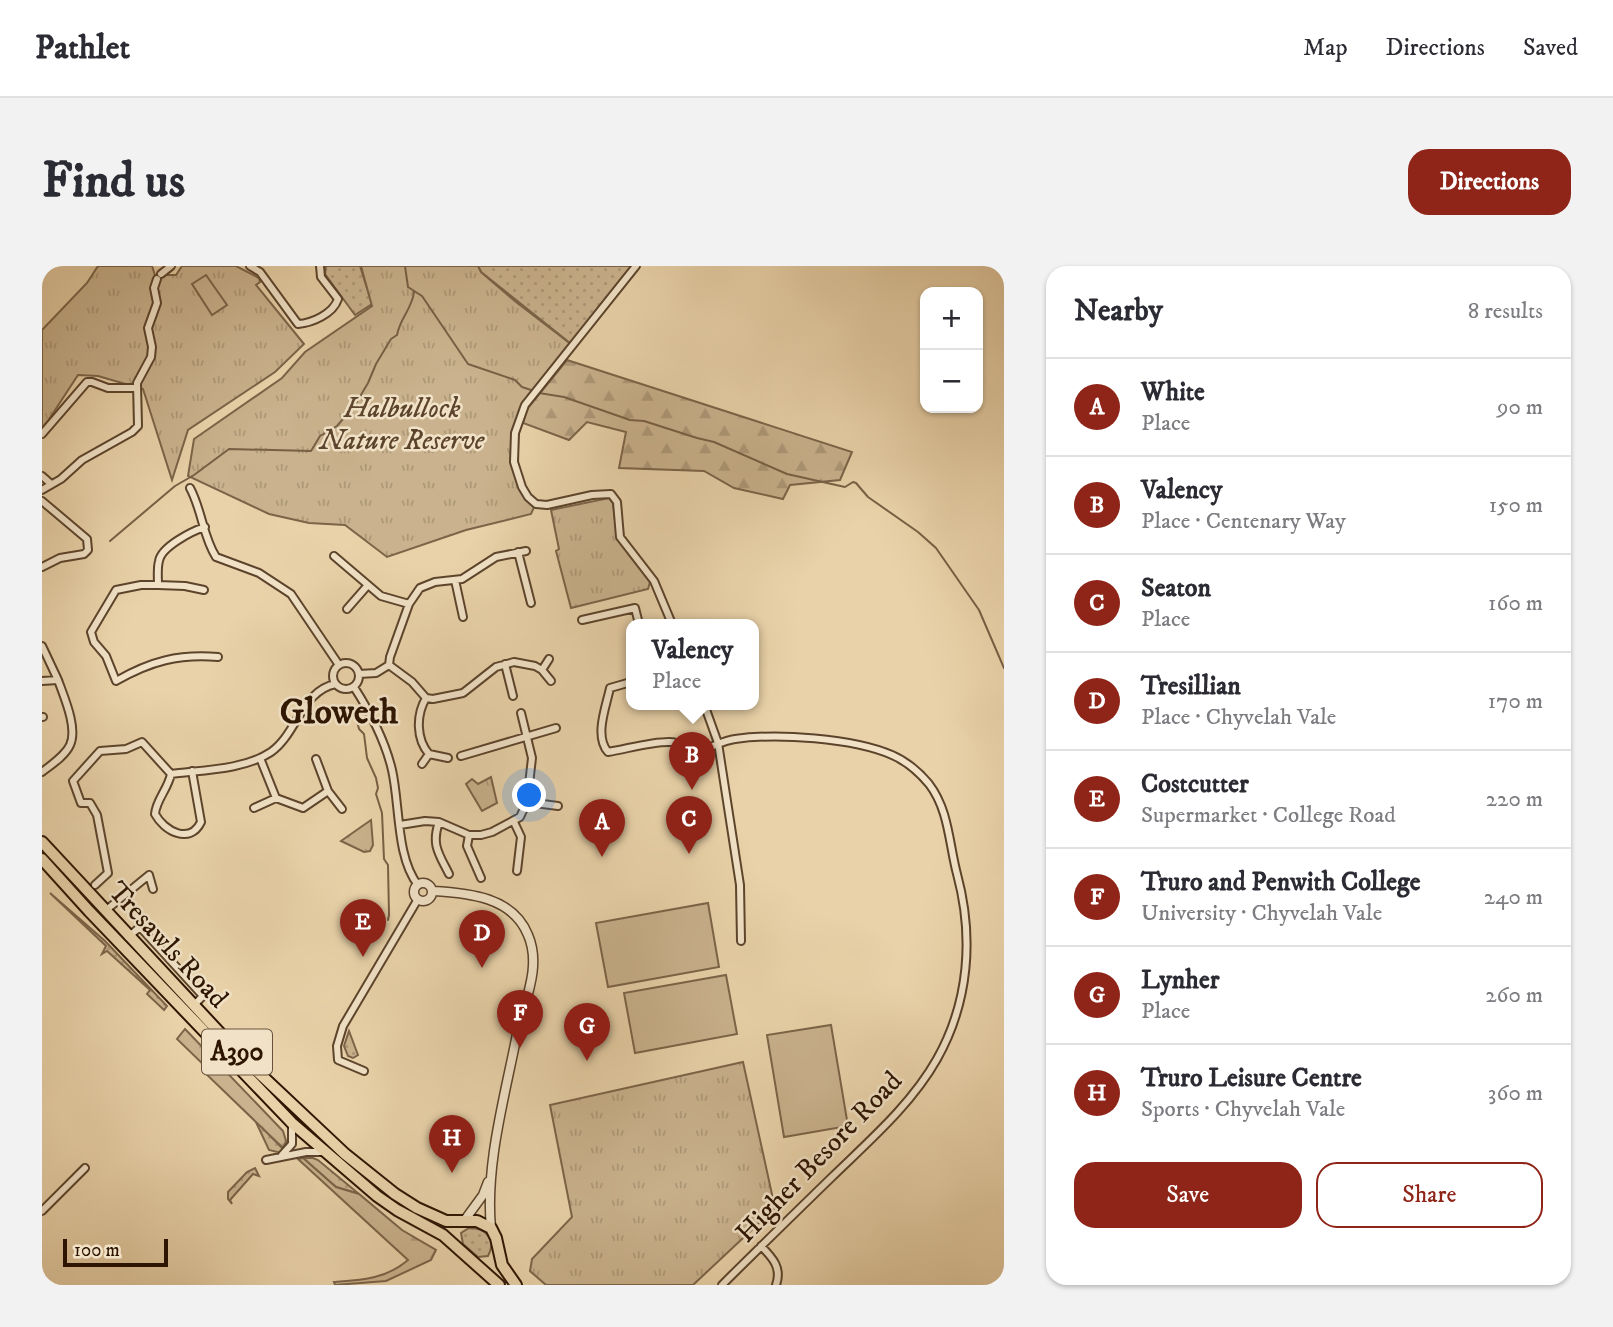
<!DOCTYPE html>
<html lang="en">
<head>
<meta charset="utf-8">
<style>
	body { margin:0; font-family:"IM FELL DW Pica",serif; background:#f2f2f3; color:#2b2b33 }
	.controls { position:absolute; right:21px; top:21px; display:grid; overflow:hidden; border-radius:14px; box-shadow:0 2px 5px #0004 }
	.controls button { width:63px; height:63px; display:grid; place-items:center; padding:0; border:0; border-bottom:2px solid #e1e1e2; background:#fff; color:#2b2b33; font:35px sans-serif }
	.scale { position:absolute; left:21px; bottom:18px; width:105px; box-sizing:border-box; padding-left:7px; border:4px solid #2d1502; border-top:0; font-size:19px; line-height:24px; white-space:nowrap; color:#2d1502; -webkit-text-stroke:5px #f1e2c7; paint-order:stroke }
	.you { position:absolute; left:488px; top:530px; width:24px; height:24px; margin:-18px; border:5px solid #fff; border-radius:50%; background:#1a73e8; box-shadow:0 0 0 10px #1a73e833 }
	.badge { display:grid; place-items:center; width:46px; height:46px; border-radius:50%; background:#8f2418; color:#fff; font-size:23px; font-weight:700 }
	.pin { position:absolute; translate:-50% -58px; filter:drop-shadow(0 2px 4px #0008) }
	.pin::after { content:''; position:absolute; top:37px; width:24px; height:21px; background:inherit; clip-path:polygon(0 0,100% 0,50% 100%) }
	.popup { position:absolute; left:584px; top:353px; width:133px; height:91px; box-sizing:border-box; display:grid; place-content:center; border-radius:14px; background:#fff; filter:drop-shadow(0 2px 5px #0005); font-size:23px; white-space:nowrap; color:#7c7c81 }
	.popup b { font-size:26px; color:#2b2b33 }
	.popup::after { content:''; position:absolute; left:50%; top:100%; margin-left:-14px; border:14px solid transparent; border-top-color:#fff }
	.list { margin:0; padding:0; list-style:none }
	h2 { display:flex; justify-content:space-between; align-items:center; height:91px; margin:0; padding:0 28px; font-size:30px }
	h2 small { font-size:23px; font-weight:400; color:#7c7c81 }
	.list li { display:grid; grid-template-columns:46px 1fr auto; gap:21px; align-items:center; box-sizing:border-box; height:98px; padding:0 28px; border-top:2px solid #e1e1e2 }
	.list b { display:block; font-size:26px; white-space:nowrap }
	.list p { margin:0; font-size:23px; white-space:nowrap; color:#7c7c81 }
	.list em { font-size:23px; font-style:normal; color:#7c7c81 }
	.actions { display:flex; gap:14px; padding:21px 28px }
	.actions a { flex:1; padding:16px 0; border:2px solid #8f2418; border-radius:21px; text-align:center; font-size:24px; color:#8f2418 }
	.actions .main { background:#8f2418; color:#fff }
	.map { position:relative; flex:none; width:962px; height:1019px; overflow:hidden; border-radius:21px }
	header { display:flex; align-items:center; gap:42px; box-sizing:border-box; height:98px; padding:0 35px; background:#fff; border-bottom:2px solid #e1e1e2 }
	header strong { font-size:33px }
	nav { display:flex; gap:38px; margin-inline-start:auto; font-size:24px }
	.intro { display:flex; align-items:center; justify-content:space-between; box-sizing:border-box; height:168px; padding:0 42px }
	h1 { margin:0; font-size:49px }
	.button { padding:18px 32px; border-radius:21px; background:#8f2418; color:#fff; font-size:24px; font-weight:700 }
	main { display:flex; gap:42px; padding:0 42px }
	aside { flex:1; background:#fff; border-radius:21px; box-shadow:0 2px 5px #0004 }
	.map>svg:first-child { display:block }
</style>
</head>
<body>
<header>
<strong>Pathlet</strong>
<nav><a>Map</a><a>Directions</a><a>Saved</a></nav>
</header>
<div class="intro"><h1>Find us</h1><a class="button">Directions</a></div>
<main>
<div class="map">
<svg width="962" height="1019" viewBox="0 0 962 1019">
	<defs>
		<pattern id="grass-dots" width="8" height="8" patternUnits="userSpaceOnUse" patternTransform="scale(1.75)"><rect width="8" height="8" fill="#c9b28d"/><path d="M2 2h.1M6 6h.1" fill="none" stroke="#ad9878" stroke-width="1.8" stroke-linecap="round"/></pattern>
		<pattern id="forest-firs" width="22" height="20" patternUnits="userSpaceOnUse" patternTransform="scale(1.75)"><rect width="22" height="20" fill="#c9b28d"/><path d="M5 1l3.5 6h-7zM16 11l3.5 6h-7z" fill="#ad9878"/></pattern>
		<pattern id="park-tufts" width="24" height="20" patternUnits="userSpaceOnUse" patternTransform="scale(1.75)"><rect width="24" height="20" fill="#c9b28d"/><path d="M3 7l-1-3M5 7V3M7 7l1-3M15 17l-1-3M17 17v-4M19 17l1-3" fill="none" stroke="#ad9878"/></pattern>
	</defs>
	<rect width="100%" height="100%" fill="#e9d2a9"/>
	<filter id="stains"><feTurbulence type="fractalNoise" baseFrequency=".00286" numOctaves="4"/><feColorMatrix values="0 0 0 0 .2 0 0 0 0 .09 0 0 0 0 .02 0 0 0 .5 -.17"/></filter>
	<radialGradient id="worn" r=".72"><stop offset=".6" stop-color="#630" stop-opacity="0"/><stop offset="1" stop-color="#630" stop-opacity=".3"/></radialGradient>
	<path fill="url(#grass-dots)" stroke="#7b6448" stroke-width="2" d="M284,0H318L330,38L313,49L283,8Z
		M436,0H594L561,42L528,77L439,6Z
		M8,627L63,675L125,740L122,744L105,728L108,724L65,685L60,688L64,680Z
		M59,645L285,876L282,879L249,850L55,648Z
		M307,765L316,789L311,792L306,790L302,780Z
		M213,854L241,883L245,875L248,877L239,887L227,884Z
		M261,892H271L276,894L317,928L294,921Z
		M213,902L217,910L211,908L188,934L190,938L186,933V926L205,906Z
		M427,962C444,962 455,973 446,990L436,991L421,978L419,967Z"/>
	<path fill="url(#forest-firs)" stroke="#7b6448" stroke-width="2" d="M525,94L810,186L798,214L748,219L741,233L692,222L662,205L577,202L584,166L545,156L527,174L481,157L485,143Z
		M143,763L241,865L244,875L241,882L161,805L164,801L135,773Z
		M261,892L294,921L317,928L360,964L394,984L389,994L344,1015L293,1019L292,1016C320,1014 344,1013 366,994L256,893Z"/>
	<path fill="url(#park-tufts)" stroke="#7b6448" stroke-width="2" d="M56,0H110L113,9H134L140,0H194L217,12L218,16L214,19L262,78L233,106L146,164L130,214L101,123L56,110L36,109L0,164V64L45,17Z
		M319,0H436L439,6L474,36L530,79L479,145L472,178L477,213L493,239L489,248L424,264L345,291L303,259L267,257L227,248L146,210L152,173L240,112L263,86L330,40Z
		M567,232L571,237L575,271L608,316L606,323L529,342L514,285L517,283L509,244Z
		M449,511L455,537L440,545L424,518L430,513L436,518Z
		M329,554L331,579L328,585L322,586L299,575Z
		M701,796L733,942L651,1019H504L488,1005L490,993L530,951L508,839Z"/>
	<path fill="#c9b28d" stroke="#7b6448" stroke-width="2" d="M164,9L185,39L170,49L150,18Z
		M666,637L677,701L566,721L554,657Z
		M684,709L695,768L593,787L582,727Z
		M789,759L806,860L742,871L725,769Z"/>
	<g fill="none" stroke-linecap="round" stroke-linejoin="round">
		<path stroke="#776044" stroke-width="2" d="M363,0L366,21L380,30L426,98L473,114L480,121L492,125
			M497,127L522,131L588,154L602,155L655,172L672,176L745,208L803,221L811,216L814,217L826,231L876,266L894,282L937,344L962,402
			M68,275L133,220L152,209L187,183L269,185L278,170L295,160L313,139L326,117L334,98L349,73L355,69C358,52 370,43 372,26
			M315,455L317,463L322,468L325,492L334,512L336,522L334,528L340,547L342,593L346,599L347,649L346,654"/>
		<defs>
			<path id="minor" d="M208,0L218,6L256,58C270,57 291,48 296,33L279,11L278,0
				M594,0L483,139L473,167L472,196L480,221L486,231L494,238L505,239L550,229L569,228L575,236L578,271L612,315L630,358
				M119,8L129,0
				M0,168L45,116H50L66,122H94
				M0,210L9,218
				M148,222C160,244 161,271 174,291L217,307L249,328L297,399
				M0,224L19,213L40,194L90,166L96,160L95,117L109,91L110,81L106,62L115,37L112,22L115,13
				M0,235L45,273L46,284L42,288L18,292L0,301
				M163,261C150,265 119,281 117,295C115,302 116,311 116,319H99L74,324L49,366L52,376L64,390L74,415C109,395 136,388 176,391
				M476,286L489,337
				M292,290L339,330L367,338
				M413,314L421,351
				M116,319L143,320L162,324
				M305,343L326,319
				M540,354L593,342L597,358
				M0,380L16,414
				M291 410a13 13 0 1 1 26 0a13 13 0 1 1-26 0Z
				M463,398L471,430
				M347,399L370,416L384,432L391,433L421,427L454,401L472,396L493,400L500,404L509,415
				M500,404L507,393
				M317,408L334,407L347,399L348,391L367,338L378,322L393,316L420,313L454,291L484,285
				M0,415L16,414C22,431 36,462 28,479C23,490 9,499 0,506
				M589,416L568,422C564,441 552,470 566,486C585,483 611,475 629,476C637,476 640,484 647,485C663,487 677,475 693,473C735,467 811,472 850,489C864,495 877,506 887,518C907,544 907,578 915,608C932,671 927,736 895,793C869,839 827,875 790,911C753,947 716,983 680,1019
				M312,421C328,446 343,474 350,504C358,539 354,591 376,619
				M384,432C374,449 374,473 387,488L406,492
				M662,438L676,477L698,619L699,675
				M0,451H1
				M419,490L514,462
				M380,498L387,488
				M129,508C126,523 114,534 113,548C122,565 148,579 159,556L150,505
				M286,525L300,543
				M234,532L261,542L286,525L274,493
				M485,536L516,540
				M212,542L234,532L218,492
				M397,556C389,579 397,588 407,608
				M472,556L479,571L475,605
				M358,559L383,555L397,556L427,569H439L450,566L478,551L485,536L490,492L479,447
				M427,569L425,580L439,612
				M53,619L66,607L55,549L48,537H39L31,515L58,485L84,483L100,476L129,508C160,504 202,504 229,486C255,468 260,424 294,418
				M63,645L107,609L111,623
				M86,671L98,661L161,730L151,740
				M322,805L296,794L295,780L301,760L376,633
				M240,889L250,878V858
				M224,894L264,886H282
				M0,945L43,902
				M719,980C731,992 740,1002 734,1019"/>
			<path id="tertiary" d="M372 626a9 9 0 1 1 18 0a9 9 0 1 1-18 0Z
				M391,625C427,627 471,631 486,669C500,701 482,736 475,768C463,830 443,899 449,962
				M422,955L441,929L446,916"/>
			<path id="trunk" d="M0,576L203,794L303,888L353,928L375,942L404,955H435L449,962L454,972L460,999L474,1019
				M0,593L47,645L250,857L335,930L355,944L401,969L457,1019"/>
		</defs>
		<use href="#minor" stroke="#5c442c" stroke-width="10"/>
		<use href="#tertiary" stroke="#5c442c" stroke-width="11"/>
		<use href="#trunk" stroke="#2d1502" stroke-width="14"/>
		<use href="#minor" stroke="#f1e2c7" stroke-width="6"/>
		<use href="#tertiary" stroke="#f1e2c7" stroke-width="8"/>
		<use href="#trunk" stroke="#e9d2a9" stroke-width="10"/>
	</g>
	<g text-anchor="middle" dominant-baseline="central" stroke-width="5" stroke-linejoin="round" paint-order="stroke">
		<rect fill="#f1e2c7" stroke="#68523d" stroke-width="2" x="160" y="763.5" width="70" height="45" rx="5"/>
		<g font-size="26" font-weight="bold" fill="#2d1502">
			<text x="195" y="786">A390</text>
		</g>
		<g font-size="28" font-style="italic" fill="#5c442c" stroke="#f1e2c7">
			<text x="360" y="142">Halbullock<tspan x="360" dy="32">Nature Reserve</tspan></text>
		</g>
		<g font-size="28" fill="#2d1502" stroke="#f1e2c7">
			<text transform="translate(126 679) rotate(47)">Tresawls Road</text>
			<text transform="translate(777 891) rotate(-46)">Higher Besore Road</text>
		</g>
		<g font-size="35" font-weight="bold" fill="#2d1502" stroke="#f1e2c7">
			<text x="297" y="447">Gloweth</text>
		</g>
	</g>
	<rect width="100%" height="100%" filter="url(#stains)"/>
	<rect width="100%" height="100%" fill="url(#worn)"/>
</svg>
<div class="controls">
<button>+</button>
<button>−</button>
</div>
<div class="scale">100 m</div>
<div class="you"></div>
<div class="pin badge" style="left:560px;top:591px">A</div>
<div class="pin badge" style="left:650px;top:524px">B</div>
<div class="popup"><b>Valency</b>Place</div>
<div class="pin badge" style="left:647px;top:588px">C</div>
<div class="pin badge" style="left:440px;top:702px">D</div>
<div class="pin badge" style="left:321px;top:691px">E</div>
<div class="pin badge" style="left:478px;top:782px">F</div>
<div class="pin badge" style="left:545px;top:795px">G</div>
<div class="pin badge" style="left:410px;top:907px">H</div>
</div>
<aside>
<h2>Nearby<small>8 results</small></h2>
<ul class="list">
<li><span class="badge">A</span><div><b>White</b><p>Place</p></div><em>90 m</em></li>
<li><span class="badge">B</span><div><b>Valency</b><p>Place · Centenary Way</p></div><em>150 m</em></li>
<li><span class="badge">C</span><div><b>Seaton</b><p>Place</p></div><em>160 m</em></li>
<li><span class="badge">D</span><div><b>Tresillian</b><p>Place · Chyvelah Vale</p></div><em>170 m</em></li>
<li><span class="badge">E</span><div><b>Costcutter</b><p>Supermarket · College Road</p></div><em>220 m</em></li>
<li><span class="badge">F</span><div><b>Truro and Penwith College</b><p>University · Chyvelah Vale</p></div><em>240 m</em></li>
<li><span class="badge">G</span><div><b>Lynher</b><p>Place</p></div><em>260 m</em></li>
<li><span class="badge">H</span><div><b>Truro Leisure Centre</b><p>Sports · Chyvelah Vale</p></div><em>360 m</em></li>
</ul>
<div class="actions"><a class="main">Save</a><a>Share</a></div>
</aside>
</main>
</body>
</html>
